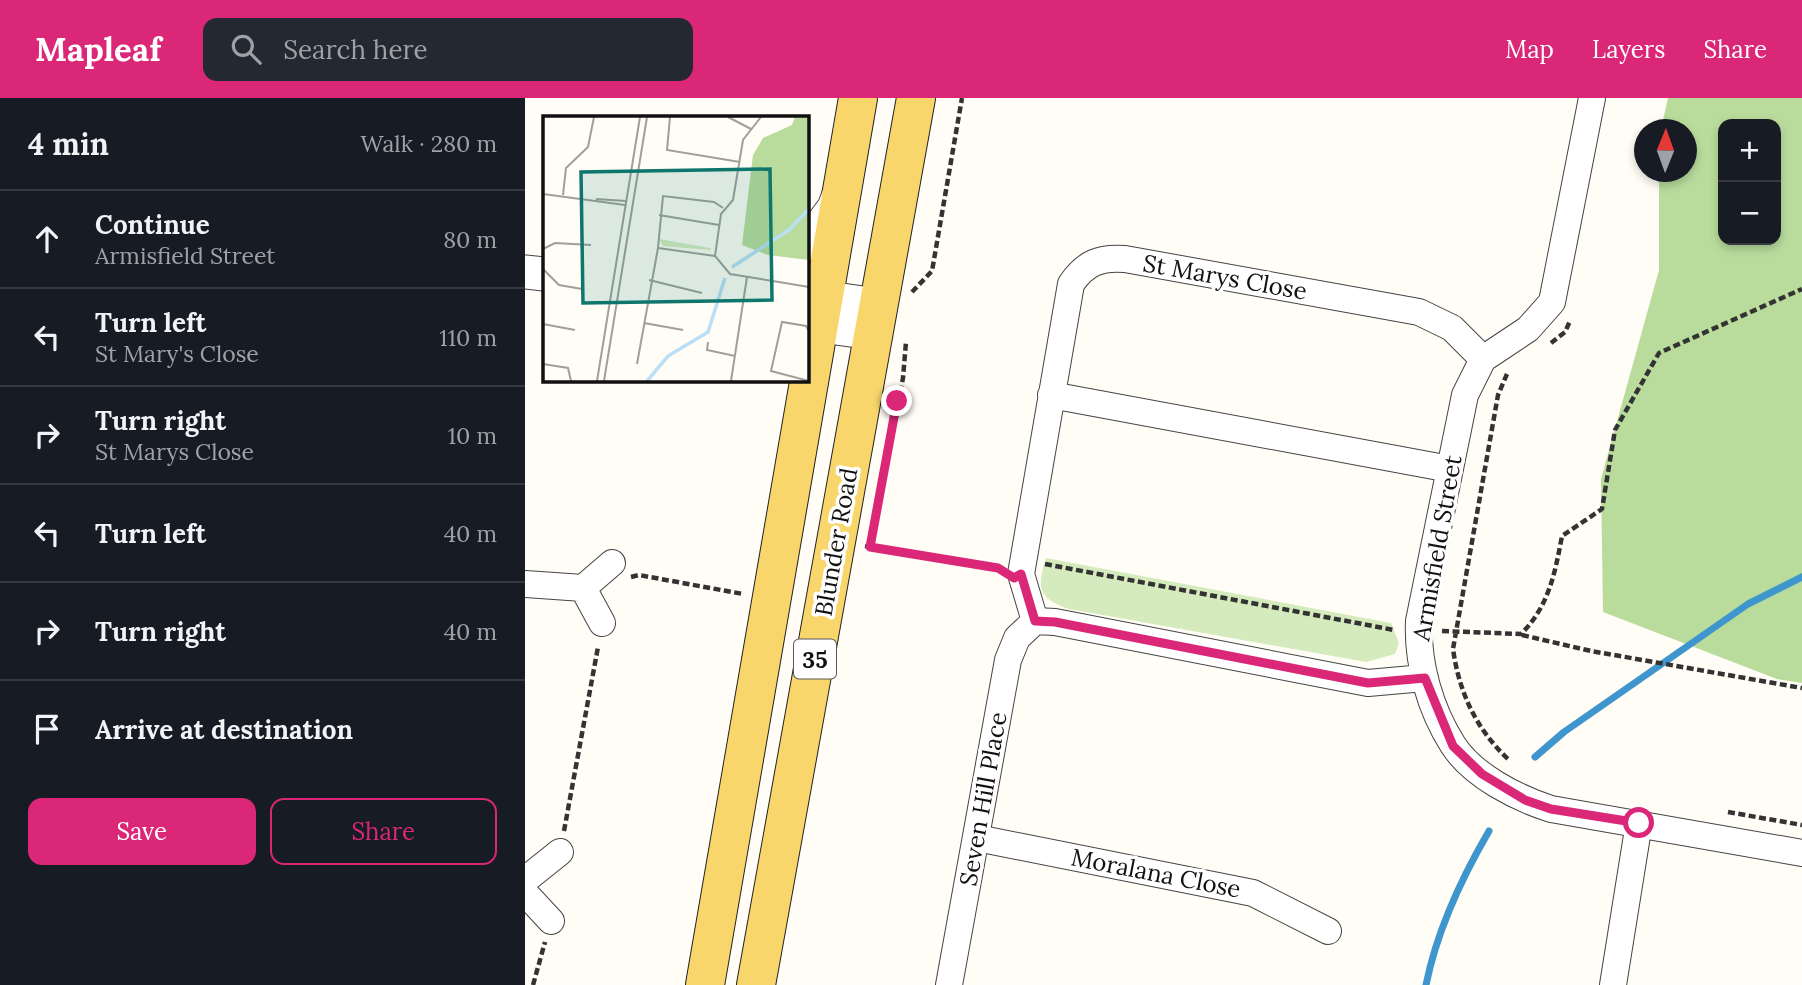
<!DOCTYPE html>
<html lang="en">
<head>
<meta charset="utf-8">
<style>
	body { margin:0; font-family:Lora,serif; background:#242831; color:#f1f3f6 }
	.controls { position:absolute; right:21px; top:21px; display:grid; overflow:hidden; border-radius:14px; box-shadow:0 4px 10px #0003 }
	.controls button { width:63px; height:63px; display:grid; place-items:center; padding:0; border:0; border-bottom:2px solid #363941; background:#171b24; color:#f1f3f6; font:35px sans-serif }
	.compass { position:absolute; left:1109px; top:21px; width:63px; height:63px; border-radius:50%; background:#171b24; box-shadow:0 4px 10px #0003; rotate:1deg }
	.stop { position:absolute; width:21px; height:21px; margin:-16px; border:5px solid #db2777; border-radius:50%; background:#fff }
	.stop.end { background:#db2777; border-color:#fff; box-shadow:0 2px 7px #0008 }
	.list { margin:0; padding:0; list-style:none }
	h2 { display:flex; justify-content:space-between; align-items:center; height:91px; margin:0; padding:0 28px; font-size:30px }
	h2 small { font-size:23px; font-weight:400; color:#9ea1a6 }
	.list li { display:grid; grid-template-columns:46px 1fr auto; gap:21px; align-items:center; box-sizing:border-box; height:98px; padding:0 28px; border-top:2px solid #363941 }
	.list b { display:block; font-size:26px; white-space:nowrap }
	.list p { margin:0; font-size:23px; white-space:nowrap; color:#9ea1a6 }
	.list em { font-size:23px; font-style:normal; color:#9ea1a6 }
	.actions { display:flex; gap:14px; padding:21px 28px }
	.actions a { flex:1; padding:16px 0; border:2px solid #db2777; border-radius:14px; text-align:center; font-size:24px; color:#db2777 }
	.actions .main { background:#db2777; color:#fff }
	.icon { flex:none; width:38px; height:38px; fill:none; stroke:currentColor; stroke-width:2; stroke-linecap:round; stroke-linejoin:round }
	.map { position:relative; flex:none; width:1277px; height:887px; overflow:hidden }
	header { display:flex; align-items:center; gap:42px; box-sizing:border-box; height:98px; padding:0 35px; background:#db2777; color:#fff }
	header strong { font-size:33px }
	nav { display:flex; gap:38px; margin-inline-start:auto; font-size:24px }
	.search { width:490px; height:63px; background:#242831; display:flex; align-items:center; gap:18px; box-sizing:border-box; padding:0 24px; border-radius:14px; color:#9ea1a6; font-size:26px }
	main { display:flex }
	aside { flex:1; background:#171b24 }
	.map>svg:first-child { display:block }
</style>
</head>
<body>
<header>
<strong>Mapleaf</strong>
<div class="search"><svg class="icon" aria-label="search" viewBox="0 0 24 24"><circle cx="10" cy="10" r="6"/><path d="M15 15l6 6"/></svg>Search here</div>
<nav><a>Map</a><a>Layers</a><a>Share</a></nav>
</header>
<main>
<aside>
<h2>4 min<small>Walk · 280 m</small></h2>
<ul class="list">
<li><svg class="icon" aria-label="ahead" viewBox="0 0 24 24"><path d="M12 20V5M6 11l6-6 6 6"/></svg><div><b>Continue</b><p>Armisfield Street</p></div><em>80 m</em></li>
<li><svg class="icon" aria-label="left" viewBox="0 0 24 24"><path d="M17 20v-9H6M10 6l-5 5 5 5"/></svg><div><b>Turn left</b><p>St Mary's Close</p></div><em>110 m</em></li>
<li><svg class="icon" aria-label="right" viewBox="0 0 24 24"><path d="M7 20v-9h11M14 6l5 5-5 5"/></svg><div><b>Turn right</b><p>St Marys Close</p></div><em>10 m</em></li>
<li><svg class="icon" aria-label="left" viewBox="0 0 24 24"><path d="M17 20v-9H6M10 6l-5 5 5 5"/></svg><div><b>Turn left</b></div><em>40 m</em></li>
<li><svg class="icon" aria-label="right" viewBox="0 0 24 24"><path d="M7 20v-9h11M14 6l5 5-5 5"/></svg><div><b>Turn right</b></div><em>40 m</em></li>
<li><svg class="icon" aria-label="arrive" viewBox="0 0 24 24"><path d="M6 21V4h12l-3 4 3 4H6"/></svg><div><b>Arrive at destination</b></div></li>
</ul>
<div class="actions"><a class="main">Save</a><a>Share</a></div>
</aside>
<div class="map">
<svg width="1277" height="887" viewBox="0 0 1277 887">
	<rect width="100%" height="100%" fill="#fffdf5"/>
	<path fill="#d5ebbd" d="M521,460L866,525L874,545L870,556L841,564L544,511C512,500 512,489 521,460Z"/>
	<path fill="#b9dc9c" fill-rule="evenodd" d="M1143,0H1277V585L1252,581L1078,514L1076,381L1134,172V74H1162V32L1136,31ZM1198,26H1251V142H1198Z"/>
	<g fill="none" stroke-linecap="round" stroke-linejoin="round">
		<path stroke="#3f96cf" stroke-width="7" d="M1010,659L1039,634L1223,506L1277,479
			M901,887C912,832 936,781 964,733"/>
		<defs>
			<path id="minor" d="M1067,0L1027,204L1003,231L958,261L940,297L894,523C892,565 905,611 928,647C948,678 992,700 1026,711L1277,755
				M526,297L925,371
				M0,486L58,490
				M510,523L496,476L546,186C560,165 575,159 600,161L894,214L927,230L958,261
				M510,523L530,524L843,585L899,580
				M77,525L58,490L87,465
				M452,740L728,795L803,833
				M0,782L35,754
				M0,795L26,823
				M424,887L483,562L492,540L510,523
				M1088,887L1114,725"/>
			<path id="tertiary" d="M282,146L309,110L313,99
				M0,174L19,176
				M282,197L352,207
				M282,226L347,235"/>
			<path id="primary" d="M180,887L333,0
				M231,887L391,0"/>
		</defs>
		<use href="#minor" stroke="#444" stroke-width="28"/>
		<use href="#tertiary" stroke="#444" stroke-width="35"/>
		<use href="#primary" stroke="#222" stroke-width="40"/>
		<path stroke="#333" stroke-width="4.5" stroke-dasharray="7 3.5" stroke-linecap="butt" d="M387,194L407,173L437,0
			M1026,245L1040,234L1045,223
			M982,276L973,297L928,551C934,594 951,631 983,661
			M340,448L473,470
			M345,449L378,280L381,244
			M520,466L869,532
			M106,479L114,477L218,496
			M917,533L996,536C1024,508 1030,475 1037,438L1077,411L1090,332L1134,255L1277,191
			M997,537L1066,553L1277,590
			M1203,714L1277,727
			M39,733L73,549
			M8,887L20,844"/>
		<use href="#minor" stroke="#fff" stroke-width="26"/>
		<use href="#tertiary" stroke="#fff" stroke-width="33"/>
		<use href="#primary" stroke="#f9d66b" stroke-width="38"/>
	</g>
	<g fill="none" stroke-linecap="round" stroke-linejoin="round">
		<path stroke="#db2777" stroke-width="9" d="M372,303L345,449L473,470L489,480L496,476L510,523L530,524L843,585L900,580L928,648L957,676L1000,702L1026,711L1114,725"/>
	</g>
	<g text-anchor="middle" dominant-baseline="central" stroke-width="7" stroke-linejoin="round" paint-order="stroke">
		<rect fill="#fff" stroke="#585858" stroke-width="2" x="269" y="541.5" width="42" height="39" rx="5"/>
		<g font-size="23" font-weight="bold" fill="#111">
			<text x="290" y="561">35</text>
		</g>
		<g font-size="24" fill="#111" stroke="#fff">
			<text transform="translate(700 179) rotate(10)">St Marys Close</text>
			<text transform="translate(311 444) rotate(-80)">Blunder Road</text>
			<text transform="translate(912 450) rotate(-80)">Armisfield Street</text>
			<text transform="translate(458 701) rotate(-80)">Seven Hill Place</text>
			<text transform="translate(631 775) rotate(11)">Moralana Close</text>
		</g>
	</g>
	<g transform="translate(18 18)">
		<rect width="266" height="266" fill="#fffdf5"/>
		<path d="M116,123L167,132L168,134L120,130Z" fill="#d5ebbd"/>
		<path d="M252,1H266V144L225,139L199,129L210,39L220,22L249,9Z" fill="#b9dc9c"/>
		<path fill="none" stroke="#b9e0f7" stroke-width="3.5" d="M189,151L246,114L266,93M104,265L125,240L165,216L182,162"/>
		<path fill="none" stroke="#a09f9a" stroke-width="2" d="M127,1L124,34L197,46M185,1L208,13M218,1L200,24L190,84L178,98L172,140L187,158L266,171M0,78L82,89M20,79L23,52L45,31L51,1M53,83L83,85M116,99L176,109M115,132L120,80L171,86L180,92M115,132L172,140M0,133L12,127L48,129M0,153L16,169L39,173M106,164L159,177M101,207L140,214M0,208L32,214M266,215L263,210L239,206L228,255L266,265M165,226L164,234L192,240M0,248L25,252L28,265M94,248L115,132M54,265L97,1M61,265L104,1M188,265L204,161"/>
		<path fill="#0f766e" fill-opacity="0.15" stroke="#0f766e" stroke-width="3.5" d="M227,53L229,184L40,187L38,56Z"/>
		<rect width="266" height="266" fill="none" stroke="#111" stroke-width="3.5"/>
	</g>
</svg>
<div class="controls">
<button>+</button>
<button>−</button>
</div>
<svg class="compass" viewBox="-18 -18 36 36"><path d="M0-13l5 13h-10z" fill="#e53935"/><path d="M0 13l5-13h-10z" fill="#9ea1a6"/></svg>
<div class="stop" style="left:1114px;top:725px"></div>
<div class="stop end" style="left:372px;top:303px"></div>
</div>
</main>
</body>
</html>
